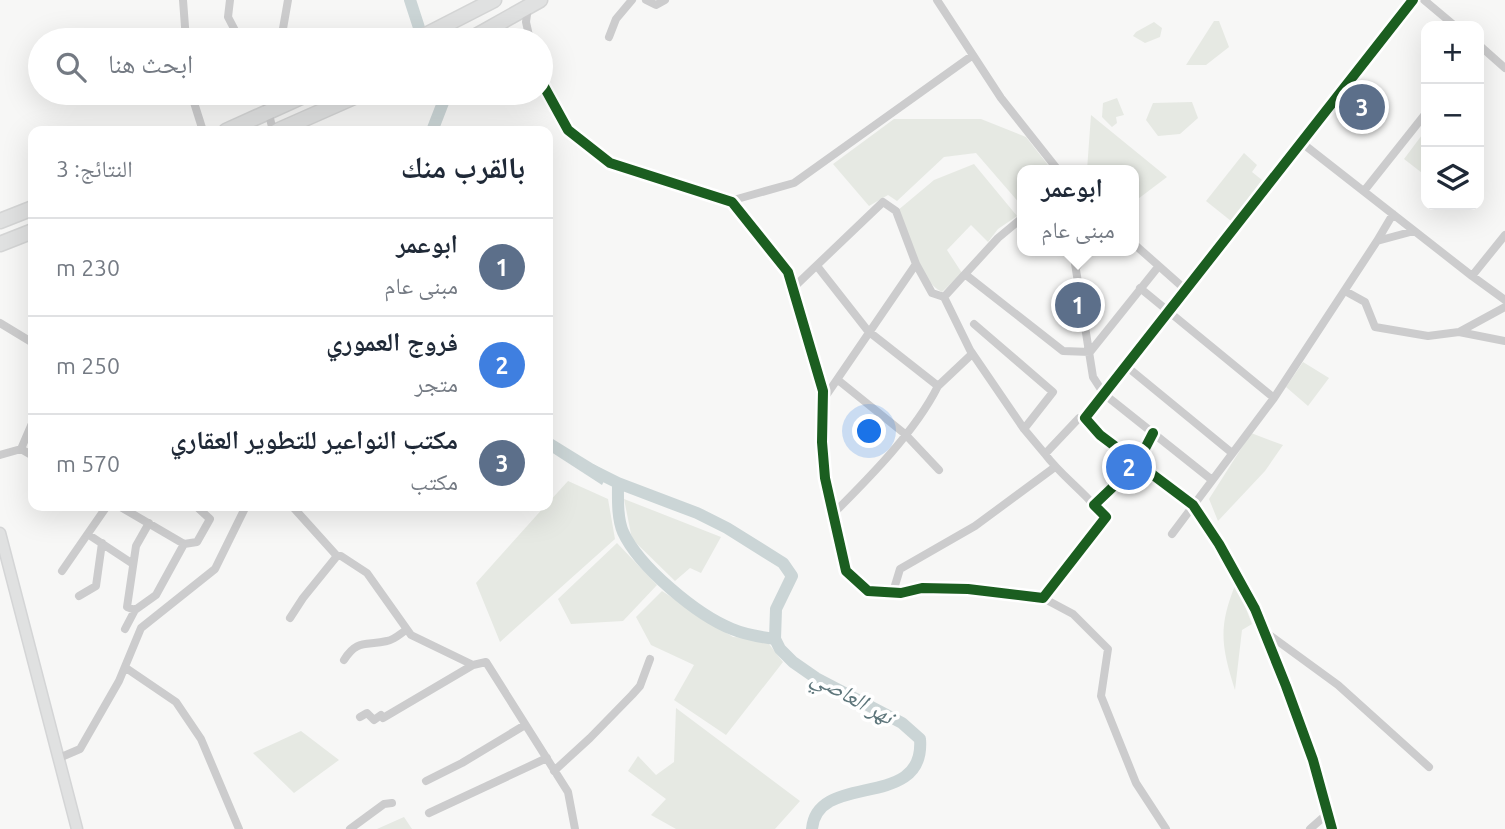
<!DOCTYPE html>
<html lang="ar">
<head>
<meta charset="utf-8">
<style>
	body { margin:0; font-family:Ubuntu,"Noto Naskh Arabic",sans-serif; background:#f6f6f7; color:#1f2937; direction:rtl }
	.controls { position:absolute; right:21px; top:21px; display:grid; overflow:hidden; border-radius:14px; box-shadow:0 7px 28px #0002 }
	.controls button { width:63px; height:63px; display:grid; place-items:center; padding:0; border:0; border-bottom:2px solid #e0e1e3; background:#fff; color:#1f2937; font:35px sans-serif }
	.you { position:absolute; left:870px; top:432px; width:24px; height:24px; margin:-18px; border:5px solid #fff; border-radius:50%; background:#1a73e8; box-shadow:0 0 0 10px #1a73e833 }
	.badge { display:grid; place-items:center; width:46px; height:46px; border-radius:50%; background:#ea580c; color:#fff; font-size:23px; font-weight:700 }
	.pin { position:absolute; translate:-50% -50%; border:4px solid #fff; box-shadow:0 2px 7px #0006 }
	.popup { position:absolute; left:1017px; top:165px; width:122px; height:91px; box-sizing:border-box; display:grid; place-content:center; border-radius:14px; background:#fff; filter:drop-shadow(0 2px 5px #0005); font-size:23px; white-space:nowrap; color:#747a83 }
	.popup b { font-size:26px; color:#1f2937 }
	.popup::after { content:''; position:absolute; left:50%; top:100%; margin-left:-14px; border:14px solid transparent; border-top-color:#fff }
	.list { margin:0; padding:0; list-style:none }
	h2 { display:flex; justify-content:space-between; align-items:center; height:91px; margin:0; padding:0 28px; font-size:30px }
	h2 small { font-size:23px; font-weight:400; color:#747a83 }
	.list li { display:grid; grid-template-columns:46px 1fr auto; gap:21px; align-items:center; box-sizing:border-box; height:98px; padding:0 28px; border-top:2px solid #e0e1e3 }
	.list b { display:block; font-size:26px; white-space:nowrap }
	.list p { margin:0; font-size:23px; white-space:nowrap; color:#747a83 }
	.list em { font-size:23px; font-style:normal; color:#747a83 }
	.icon { flex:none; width:38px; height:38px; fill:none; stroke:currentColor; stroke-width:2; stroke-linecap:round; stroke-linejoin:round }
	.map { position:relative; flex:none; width:1505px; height:829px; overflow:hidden; direction:ltr }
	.search { position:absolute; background:#fff; box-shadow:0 7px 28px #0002; left:28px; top:28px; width:525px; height:77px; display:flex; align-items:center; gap:18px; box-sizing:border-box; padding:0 24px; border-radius:38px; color:#747a83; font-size:26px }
	.panel { position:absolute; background:#fff; box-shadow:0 7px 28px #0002; left:28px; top:126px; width:525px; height:385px; border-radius:14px; direction:rtl }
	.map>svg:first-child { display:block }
</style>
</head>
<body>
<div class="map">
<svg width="1505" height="829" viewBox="0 0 1505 829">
	<rect width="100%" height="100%" fill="#f7f7f6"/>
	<path fill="#e6e9e3" d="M1214,21H1219L1229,47L1206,65H1186Z
		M1154,22L1162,28L1160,37L1145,43L1133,36L1136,32Z
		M1117,98L1124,115L1116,117L1117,123L1112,127L1102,117L1103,103Z
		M1192,102L1198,118L1180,134L1158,136L1146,120L1153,103Z
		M1091,115L1167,177L1134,202V170H1087Z
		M894,119H981L1026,137L1052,170H1022V206L976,153L944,157L897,201L888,195L869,206L833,164Z
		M1422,135L1426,139V176L1404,159Z
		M1244,153L1257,165L1252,172L1262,180L1231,221L1206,201Z
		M974,164L1017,216L998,229L988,242L971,225L947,250L962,273L942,292C920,282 906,233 897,211L934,180Z
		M1303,362L1329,378L1308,406L1286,387Z
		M1251,433L1283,445L1265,471L1218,521L1209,499Z
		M568,481L608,499L615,539L500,642L476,583L545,506H548V503Z
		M624,499L721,537L701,573L690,568L675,581L632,539Z
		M617,543L657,585L623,621L571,624L558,599Z
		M1236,583L1252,624L1242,630L1235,690C1221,645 1218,627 1236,583Z
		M662,591L733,637L765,639L783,662L726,735L674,700L694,665L651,645L636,617Z
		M676,708L800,801L775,829H676L651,815L666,799L628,771L638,756L656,775L674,762Z
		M301,731L339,760L294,793L253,753Z
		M404,817L412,829H377Z"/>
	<path fill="#cbd5d6" d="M548,436L608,473L602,485L548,450Z"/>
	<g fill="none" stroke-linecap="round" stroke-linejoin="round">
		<path stroke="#cbd5d6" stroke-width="12" d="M410,0L423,40
			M432,131L444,100L442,93
			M592,470L618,483L697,513L727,528L783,563L792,576L776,609L775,639L780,649L793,662L816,678L902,723L920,739C926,812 817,770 812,829
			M618,483C618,498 617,518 623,532C639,567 697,615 732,629C746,635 760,637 775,639"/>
		<defs>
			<path id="secondary" d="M0,533L77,829
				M1332,829L1313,760L1286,686L1255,609L1219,544L1193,505L1100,435L1085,418L1413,0"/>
			<path id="highway" d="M416,40L494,0
				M469,40L540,0
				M226,131L310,93
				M277,131L363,93
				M0,221L33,208
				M0,244L33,231"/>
		</defs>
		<use href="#secondary" stroke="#d4d5d6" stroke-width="13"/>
		<use href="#highway" stroke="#d4d5d5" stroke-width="17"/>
		<path stroke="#cccccd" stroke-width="8" d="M183,0L186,40
			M230,0L228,17L240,40
			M646,0L656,5L665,0
			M937,0L1001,98L1058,170
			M1424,0L1455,26
			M528,7L526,22L530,40
			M609,37L616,19L632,0
			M281,40L288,0
			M1479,45L1505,68
			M541,81L568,130L610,163L732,202L788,272L823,391L822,442L825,478L846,571L868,591L901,593L922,588L968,589L1043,598L1106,517L1094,505L1137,464L1153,433
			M191,93L203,131
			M264,93L273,131
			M1302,143L1472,276L1505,235
			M1364,191L1426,113
			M730,201L794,183L973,55
			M1377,241L1393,214
			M1134,244L1186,290
			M1073,251L1093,377L1104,394L1212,480
			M817,266L868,331L938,386L972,354
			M1076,268L1088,251
			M966,275L1063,351L1090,352L1158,267
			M1472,276L1505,300
			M793,288L883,202L896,211L916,264L932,293L944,297L998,238L1022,218
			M1140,288L1274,398
			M1345,291L1365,302L1375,327L1428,336L1459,332L1505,307
			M944,297L970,350L1024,429L1045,454L1079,418H1085
			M0,323L33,343
			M974,324L1053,392L1024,429
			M1459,332L1505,341
			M1126,366L1232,453
			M838,380L905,434L939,470
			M823,400L916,264
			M21,449L33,456
			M1045,454C1059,473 1078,487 1094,505
			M0,455L21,449L33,421
			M119,506L184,544L156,595L135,610L125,629
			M292,506L337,556H341L367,573L411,635L473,665L486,662L568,792L575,829
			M832,515C869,478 915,432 938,386
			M1172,534L1274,398L1377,241L1414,231
			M89,535L133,564
			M184,544L197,542L210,519L196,506
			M62,571L107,506
			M893,592L900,569L975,526L1055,467
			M79,596L96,586L102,543
			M1043,598L1073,614L1108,649L1101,696L1136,783L1166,829
			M135,610L127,607L136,546L149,523
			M290,618L303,598L337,556
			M1264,631L1338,685L1429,767
			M344,660C357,639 366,646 387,641C394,640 400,634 406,630
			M126,668L176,702L201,739L239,829
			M360,717L367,713L374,720L381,715L383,718L473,665
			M59,758L80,749L119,681L141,628L215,569L246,506
			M554,771L590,738L632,695L640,686L650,659
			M426,781L462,763L525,725
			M429,813L547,758
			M350,829L384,804L392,803
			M1310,829L1327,814"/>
		<use href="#secondary" stroke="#e0e1e1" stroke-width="10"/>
		<use href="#highway" stroke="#e0e1e1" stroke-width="14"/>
		<defs>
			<path id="cycleway" d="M541,81L568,130L610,163L732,202L788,272L823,391L822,442L825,478L846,571L868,591L901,593L922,588L968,589L1043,598L1106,517L1094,505L1137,464L1153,433
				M1332,829L1313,760L1286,686L1255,609L1219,544L1193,505L1100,435L1085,418L1413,0"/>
		</defs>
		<use href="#cycleway" stroke="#fff" stroke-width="15"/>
		<use href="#cycleway" stroke="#1b5e20" stroke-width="10"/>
	</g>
	<g text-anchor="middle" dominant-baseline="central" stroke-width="7" stroke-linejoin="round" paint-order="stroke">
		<g font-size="23" font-style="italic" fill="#5e767b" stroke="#fff">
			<text transform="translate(853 696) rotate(29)">نهر العاصي</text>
		</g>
	</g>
</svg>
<div class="controls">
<button>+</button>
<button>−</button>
<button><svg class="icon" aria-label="layers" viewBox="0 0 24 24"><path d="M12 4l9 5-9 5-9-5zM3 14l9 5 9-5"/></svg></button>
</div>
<div class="you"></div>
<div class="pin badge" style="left:1078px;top:305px;background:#5c6f8a">1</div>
<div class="popup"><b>ابوعمر</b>مبنى عام</div>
<div class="pin badge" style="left:1129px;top:467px;background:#3f7fe0">2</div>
<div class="pin badge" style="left:1362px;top:107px;background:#5c6f8a">3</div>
<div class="search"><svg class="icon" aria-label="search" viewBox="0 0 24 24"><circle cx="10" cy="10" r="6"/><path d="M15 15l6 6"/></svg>ابحث هنا</div>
<section class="panel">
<h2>بالقرب منك<small>النتائج: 3</small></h2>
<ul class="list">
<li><span class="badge" style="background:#5c6f8a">1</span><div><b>ابوعمر</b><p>مبنى عام</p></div><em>230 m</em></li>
<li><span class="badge" style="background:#3f7fe0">2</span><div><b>فروج العموري</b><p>متجر</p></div><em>250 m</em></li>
<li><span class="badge" style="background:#5c6f8a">3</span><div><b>مكتب النواعير للتطوير العقاري</b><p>مكتب</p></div><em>570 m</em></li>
</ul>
</section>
</div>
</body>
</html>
